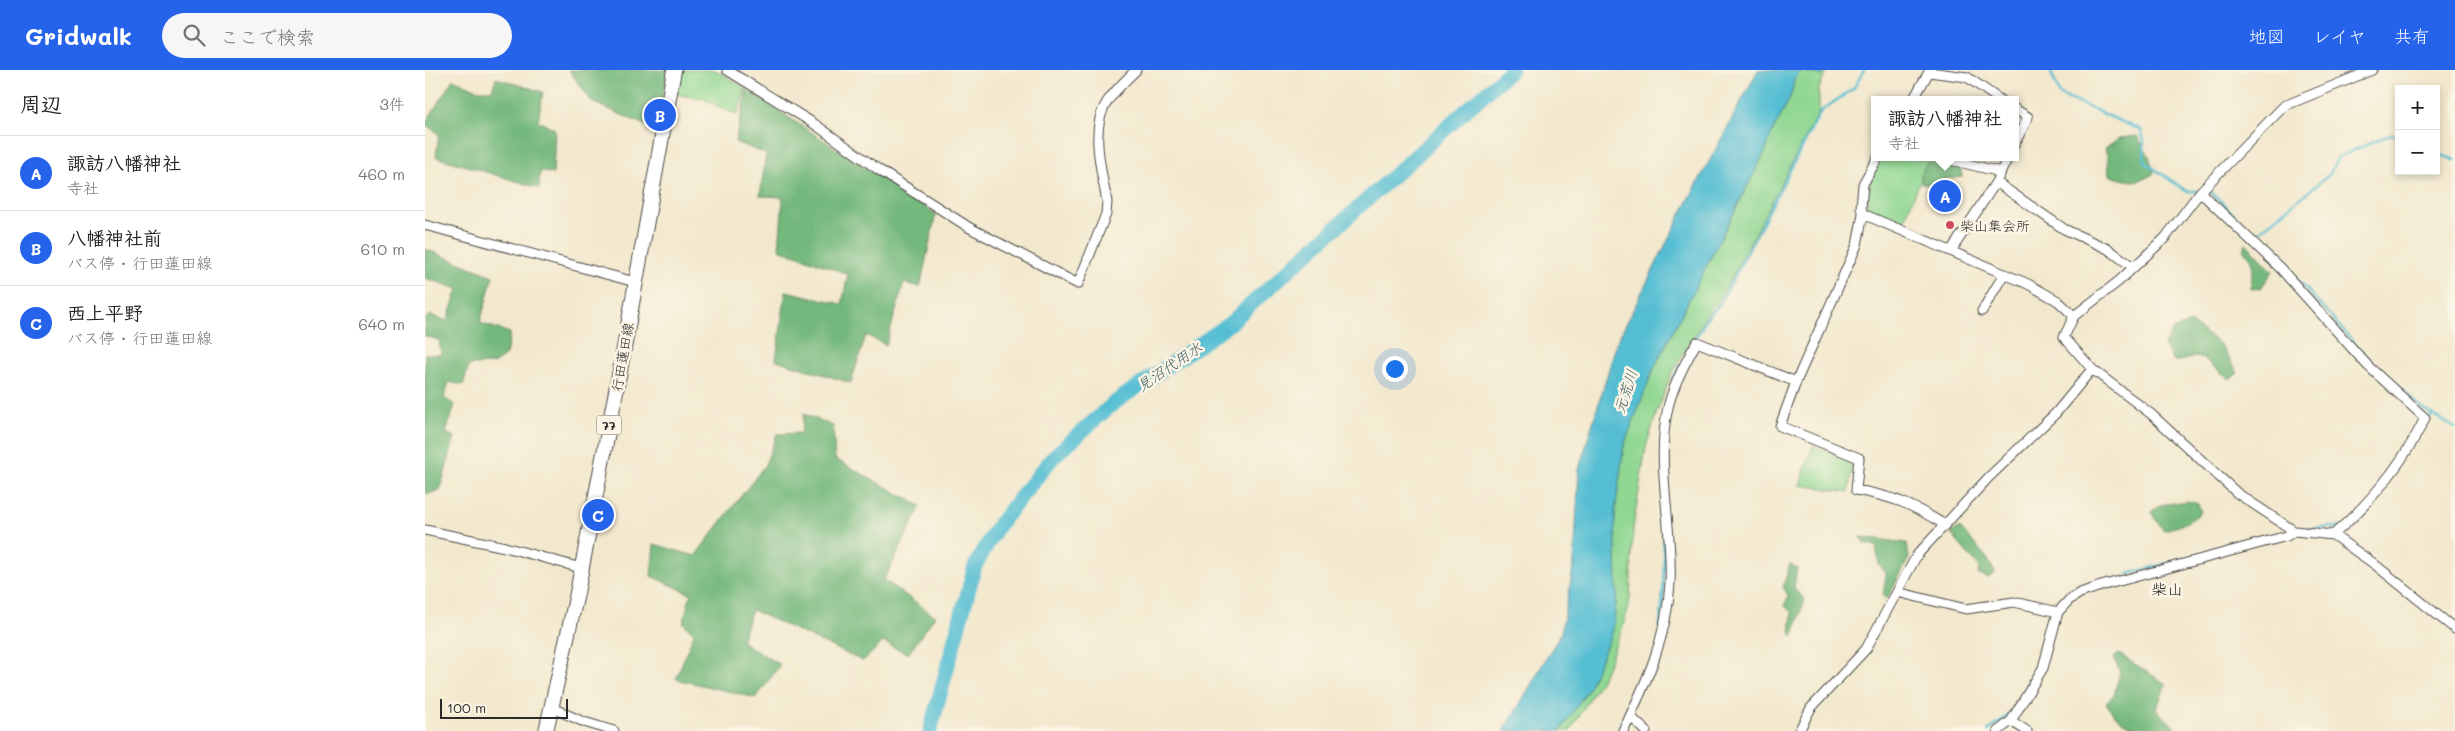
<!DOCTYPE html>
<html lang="ja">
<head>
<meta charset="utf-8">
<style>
	body { margin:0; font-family:Mali,"Klee One",sans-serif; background:#f6f6f6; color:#202124 }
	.controls { position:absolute; right:15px; top:15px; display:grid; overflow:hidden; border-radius:0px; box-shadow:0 2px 8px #0003 }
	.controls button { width:45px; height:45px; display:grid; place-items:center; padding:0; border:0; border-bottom:1px solid #e0e0e0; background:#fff; color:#202124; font:25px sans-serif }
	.scale { position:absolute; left:15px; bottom:12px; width:128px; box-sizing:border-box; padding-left:5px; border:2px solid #2b2b2b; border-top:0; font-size:14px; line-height:18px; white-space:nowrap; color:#2b2b2b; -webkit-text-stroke:4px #fcf5e5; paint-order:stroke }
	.you { position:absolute; left:969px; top:298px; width:18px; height:18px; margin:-12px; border:4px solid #fff; border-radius:50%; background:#1a73e8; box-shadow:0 0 0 8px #1a73e833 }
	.badge { display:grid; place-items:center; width:32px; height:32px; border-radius:50%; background:#2563eb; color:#fff; font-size:16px; font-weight:700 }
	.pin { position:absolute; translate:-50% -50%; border:2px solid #fff; box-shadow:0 1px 5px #0006 }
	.popup { position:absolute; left:1446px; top:26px; width:148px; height:65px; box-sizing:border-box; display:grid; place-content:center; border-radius:0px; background:#fff; filter:drop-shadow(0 1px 4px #0005); font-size:16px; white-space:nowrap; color:#757577 }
	.popup b { font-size:19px; color:#202124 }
	.popup::after { content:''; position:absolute; left:50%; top:100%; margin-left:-10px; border:10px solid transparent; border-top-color:#fff }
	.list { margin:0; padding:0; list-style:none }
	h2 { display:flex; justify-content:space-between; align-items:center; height:65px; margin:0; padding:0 20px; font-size:21px }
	h2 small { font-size:16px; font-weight:400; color:#757577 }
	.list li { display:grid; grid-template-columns:32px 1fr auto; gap:15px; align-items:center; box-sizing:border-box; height:75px; padding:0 20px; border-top:1px solid #e0e0e0 }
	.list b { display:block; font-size:19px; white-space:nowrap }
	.list p { margin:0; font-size:16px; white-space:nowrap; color:#757577 }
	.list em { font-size:16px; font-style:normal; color:#757577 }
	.icon { flex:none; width:28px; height:28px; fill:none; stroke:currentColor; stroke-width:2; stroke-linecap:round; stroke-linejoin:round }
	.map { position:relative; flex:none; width:2030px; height:661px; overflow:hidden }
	header { display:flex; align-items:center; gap:30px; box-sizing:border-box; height:70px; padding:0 25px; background:#2563eb; color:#fff }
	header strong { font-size:24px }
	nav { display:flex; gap:28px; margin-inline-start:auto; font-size:18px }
	.search { width:350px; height:45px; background:#f6f6f6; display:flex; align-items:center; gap:12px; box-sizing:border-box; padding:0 18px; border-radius:28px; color:#757577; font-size:19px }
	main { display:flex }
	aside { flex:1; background:#fff }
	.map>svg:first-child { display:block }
</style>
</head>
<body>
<header>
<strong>Gridwalk</strong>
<div class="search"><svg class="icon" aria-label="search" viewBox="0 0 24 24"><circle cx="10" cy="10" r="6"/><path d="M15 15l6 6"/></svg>ここで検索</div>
<nav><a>地図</a><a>レイヤ</a><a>共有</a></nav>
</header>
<main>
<aside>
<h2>周辺<small>3件</small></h2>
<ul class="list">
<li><span class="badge">A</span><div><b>諏訪八幡神社</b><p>寺社</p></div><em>460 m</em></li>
<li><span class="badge">B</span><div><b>八幡神社前</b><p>バス停 · 行田蓮田線</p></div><em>610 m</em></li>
<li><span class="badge">C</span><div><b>西上平野</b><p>バス停 · 行田蓮田線</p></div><em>640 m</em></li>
</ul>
</aside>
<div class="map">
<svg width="2030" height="661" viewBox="0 0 2030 661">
	<rect width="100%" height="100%" fill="#fcf5e5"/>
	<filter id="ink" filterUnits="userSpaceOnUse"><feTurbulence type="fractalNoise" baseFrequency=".02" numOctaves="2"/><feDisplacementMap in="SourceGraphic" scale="10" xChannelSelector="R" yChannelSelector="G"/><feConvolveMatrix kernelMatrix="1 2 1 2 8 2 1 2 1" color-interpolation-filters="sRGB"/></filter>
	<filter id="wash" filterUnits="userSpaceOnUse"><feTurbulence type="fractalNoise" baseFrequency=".0096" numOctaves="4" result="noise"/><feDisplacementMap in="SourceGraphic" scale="20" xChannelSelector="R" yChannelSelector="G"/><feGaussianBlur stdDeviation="1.12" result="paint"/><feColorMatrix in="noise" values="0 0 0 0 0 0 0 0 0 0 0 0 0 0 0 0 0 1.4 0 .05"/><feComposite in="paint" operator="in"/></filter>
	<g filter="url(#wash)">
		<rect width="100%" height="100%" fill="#f2e8cd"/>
		<path fill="#8fd792" stroke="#5d815e" d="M256,0H291L321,19L312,45L278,29L250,24Z
			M1397,0H1403L1394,18V42L1295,229L1284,241L1247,303L1232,342L1221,377L1208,458L1205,528L1199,553L1180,603L1145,661H1135L1163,619L1188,561L1192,524L1190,442L1199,375L1228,300L1342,78C1347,54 1368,33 1369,9L1377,1L1397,6Z
			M1458,87H1505L1478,153L1441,137L1446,108Z
			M1388,376L1423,389L1427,395L1424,422L1375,415Z"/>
		<path fill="#73b87c" stroke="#4f7254" d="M144,0H244L229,59L167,32Z
			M71,8L118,22L113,51L130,59L128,104L115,101L114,118L11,87L14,64L0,54L28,9L53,20H67Z
			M322,20L511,144L495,217L479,213L461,275L441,265L426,313L351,290L361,221L417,234L423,204L354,179L358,127L335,126L341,84L310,72Z
			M1712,66L1724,86L1729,103C1715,115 1699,111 1684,105L1683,89L1680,78L1694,68Z
			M1504,90L1516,91L1536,99L1537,107C1531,108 1525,108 1520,109C1509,113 1513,117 1497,113L1495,104Z
			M1821,173L1848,201L1836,218L1826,219C1825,201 1835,195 1819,181Z
			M0,179L68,206L55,253L85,263L81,285L68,294L44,295L38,315L24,312L19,328L30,335L21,363L30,367L15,420L3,424L0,422V284L16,285L14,270L0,266V250L4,245L22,251L33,219L0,208Z
			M1765,252L1797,276L1813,303L1805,309L1774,286L1749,292L1739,275L1748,260Z
			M379,344L408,356L410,389L496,436L459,510L510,546L483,584L458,572L438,591L327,540L316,571L355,595L331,628L251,609L269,563L258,553L266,524L226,506L229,474L270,486L340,395L352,364L376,363Z
			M1763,431L1773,434L1776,442C1765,452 1754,457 1738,460L1726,442L1735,435Z
			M1534,457L1562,488L1570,503L1563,508L1553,504L1554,497L1526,464Z
			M1436,467L1482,473L1484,488L1462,529L1458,526L1461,503L1454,495L1451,476L1439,473Z
			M1365,494L1372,498L1369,519L1380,529L1368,567L1365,562L1367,543L1360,536L1363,525L1358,517Z
			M1694,584L1741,614L1731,640L1755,661C1724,661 1694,661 1681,632L1689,625L1695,602L1689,588Z"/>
		<path fill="#55bed3" stroke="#40747f" d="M1333,0L1399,1L1397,6L1377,1L1369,9C1368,33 1347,54 1342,78L1228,300L1199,375L1190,442L1192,524L1188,561L1163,619L1135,661H1079L1136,563L1149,493L1154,399L1192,272L1255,146Z"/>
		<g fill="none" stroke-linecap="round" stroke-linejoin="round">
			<path stroke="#55bed3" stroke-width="2.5" d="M1625,0L1635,25L1716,60C1721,71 1718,80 1720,92L1761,121H1773
				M2011,83L2030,90
				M1779,121H1785L1852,187L1942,287L1995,337L2030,358
				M1830,165L1905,104L1913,87L1967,64L1974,67
				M1269,271L1282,248L1296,232L1396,41L1429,18L1439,0
				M1248,310L1255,295
				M2003,351L2008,344
				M1929,451L1940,443L1950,430
				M1880,459L1914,457
				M1703,504L1848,466
				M1235,555C1241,515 1239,477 1237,436
				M1618,582L1624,551L1629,544
				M1600,620L1616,590
				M1193,661L1217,608
				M1563,661L1578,650L1590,638"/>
			<path stroke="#55bed3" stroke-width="9" d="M804,254L1086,0"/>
			<path stroke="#55bed3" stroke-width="15" d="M505,661L550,496L572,457L628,387L689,333L804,254L1086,0"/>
		</g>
	</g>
	<g filter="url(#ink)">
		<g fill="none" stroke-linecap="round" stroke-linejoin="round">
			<defs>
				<path id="street" d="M302,0L388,53L454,100L545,158L653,214L681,144L682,132C677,102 664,59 682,32C690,20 701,10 711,0
					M1504,2L1542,7L1575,30
					M1488,30L1505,0
					M1590,39L1603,47L1590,73
					M1453,87L1438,114L1436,138L1438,144L1432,175L1371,312L1355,356L1434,388L1431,420C1470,427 1486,434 1520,455
					M1513,87L1576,102
					M1571,112L1639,159L1683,179L1708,197
					M1775,122L1855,198L1943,296L2000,348C1979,392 1945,433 1908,465
					M1438,144L1603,214L1633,231L1649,246L1639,267L1667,299L1726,344L1812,423L1869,461L1908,465L1948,493L2030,559
					M0,155L210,212
					M1526,181L1571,112L1583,87
					M1557,241L1579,204
					M1649,246L1694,211L1740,168L1775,122L1859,36L1947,0
					M0,460L80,477L156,498
					M1472,522L1541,539L1589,532L1633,542
					M125,637L159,652L189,661
					M1205,646L1221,661
					M1586,651L1602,661
					M1198,661C1221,613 1242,568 1245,513C1248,458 1231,396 1242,342C1247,317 1259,294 1272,272L1371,312
					M1374,661L1386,638L1441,579L1492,485L1564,407L1631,343L1667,299
					M1573,661L1586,651L1618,598L1633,542L1644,530L1655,523L1676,516L1862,466L1869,461"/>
				<path id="primary" d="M121,661L151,528L196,295L249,0"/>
			</defs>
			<use href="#street" stroke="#494743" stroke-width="11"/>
			<use href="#primary" stroke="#494743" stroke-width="16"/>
			<use href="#street" stroke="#fff" stroke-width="9"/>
			<use href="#primary" stroke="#fff" stroke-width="14"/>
		</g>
	</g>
	<circle fill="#d1495b" stroke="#fcf5e5" stroke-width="2" cx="1525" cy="155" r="5"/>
	<g text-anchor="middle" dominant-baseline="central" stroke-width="5" stroke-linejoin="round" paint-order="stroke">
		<rect fill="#fcf5e5" stroke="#6a6863" stroke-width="1" x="171.5" y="345.5" width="25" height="19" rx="4"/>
		<g font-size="12" font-weight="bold" fill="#2b2b2b">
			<text x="184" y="355">77</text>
		</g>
		<g font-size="14" fill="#2b2b2b" stroke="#fcf5e5" text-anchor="start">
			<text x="1535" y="155">柴山集会所</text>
		</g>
		<g font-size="14" fill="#2b2b2b" stroke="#fcf5e5">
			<text transform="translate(197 287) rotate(-80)">行田蓮田線</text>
		</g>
		<g font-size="15" font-style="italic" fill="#3a5e66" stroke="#fcf5e5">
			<text transform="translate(744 296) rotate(-34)">見沼代用水</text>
			<text transform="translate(1200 321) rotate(-72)">元荒川</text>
		</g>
		<g font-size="16" fill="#2b2b2b" stroke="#fcf5e5">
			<text x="1742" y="518">柴山</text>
		</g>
	</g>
</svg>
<div class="controls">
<button>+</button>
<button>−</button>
</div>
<div class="scale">100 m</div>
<div class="you"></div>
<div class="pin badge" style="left:1520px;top:126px">A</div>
<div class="popup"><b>諏訪八幡神社</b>寺社</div>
<div class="pin badge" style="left:235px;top:45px">B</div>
<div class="pin badge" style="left:173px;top:445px">C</div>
</div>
</main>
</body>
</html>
